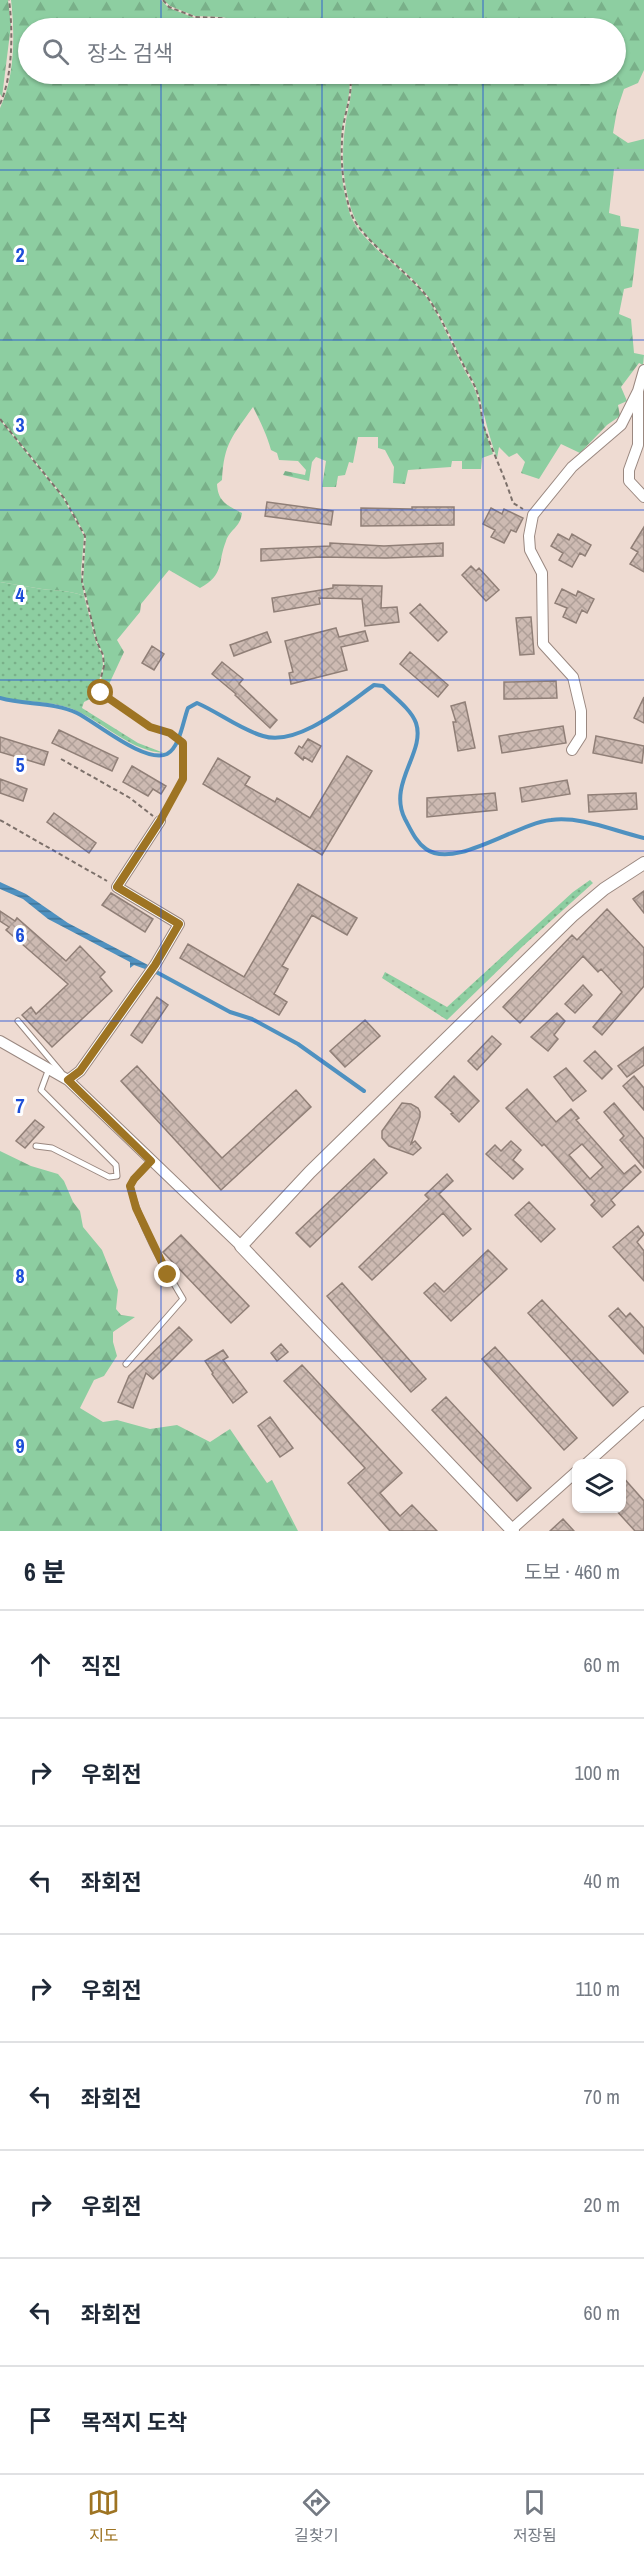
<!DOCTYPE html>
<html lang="ko">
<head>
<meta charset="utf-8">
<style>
	body { margin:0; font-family:"Archivo Narrow","Noto Sans KR",sans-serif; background:#f2f2f3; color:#1f2937 }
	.controls { position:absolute; right:18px; bottom:18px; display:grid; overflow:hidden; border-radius:12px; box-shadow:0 2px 4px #0004 }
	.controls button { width:54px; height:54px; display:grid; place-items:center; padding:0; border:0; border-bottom:2px solid #e0e1e3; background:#fff; color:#1f2937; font:30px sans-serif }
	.stop { position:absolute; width:18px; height:18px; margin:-14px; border:4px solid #9e7423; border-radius:50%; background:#fff }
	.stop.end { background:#9e7423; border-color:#fff; box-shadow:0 2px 6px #0008 }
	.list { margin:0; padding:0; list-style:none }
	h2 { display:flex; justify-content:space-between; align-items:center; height:78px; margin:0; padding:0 24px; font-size:26px }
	h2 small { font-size:20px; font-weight:400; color:#747a83 }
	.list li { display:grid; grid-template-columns:39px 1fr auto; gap:18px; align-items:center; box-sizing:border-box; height:108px; padding:0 24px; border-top:2px solid #e0e1e3 }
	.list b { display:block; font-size:22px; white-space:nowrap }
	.list em { font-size:20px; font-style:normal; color:#747a83 }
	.icon { flex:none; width:33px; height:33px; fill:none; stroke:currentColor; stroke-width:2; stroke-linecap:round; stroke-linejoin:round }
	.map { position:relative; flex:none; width:644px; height:1531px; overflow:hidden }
	.search { position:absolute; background:#fff; box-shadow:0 2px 4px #0004; left:18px; right:18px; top:18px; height:66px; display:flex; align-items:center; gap:15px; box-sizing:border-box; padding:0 21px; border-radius:33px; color:#747a83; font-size:22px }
	.sheet { height:942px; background:#fff }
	nav { display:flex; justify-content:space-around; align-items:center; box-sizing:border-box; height:84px; border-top:2px solid #e0e1e3; background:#fff; font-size:16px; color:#747a83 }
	nav a { display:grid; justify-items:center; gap:3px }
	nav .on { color:#9e7423 }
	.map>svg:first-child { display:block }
</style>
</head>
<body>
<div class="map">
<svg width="644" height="1531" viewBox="0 0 644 1531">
	<defs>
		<pattern id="grass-dots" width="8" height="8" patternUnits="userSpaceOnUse" patternTransform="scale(1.5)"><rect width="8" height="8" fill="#8dcea1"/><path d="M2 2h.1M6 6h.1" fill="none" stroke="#79b089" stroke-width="1.8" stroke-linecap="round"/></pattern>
		<pattern id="forest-firs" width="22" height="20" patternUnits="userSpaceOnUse" patternTransform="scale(1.5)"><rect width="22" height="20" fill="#8dcea1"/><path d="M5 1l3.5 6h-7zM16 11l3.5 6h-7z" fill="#79b089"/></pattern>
		<pattern id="water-rules" width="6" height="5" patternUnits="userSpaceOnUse" patternTransform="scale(1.5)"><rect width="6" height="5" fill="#4f91c0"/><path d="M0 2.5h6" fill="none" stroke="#40759a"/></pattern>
		<pattern id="building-cross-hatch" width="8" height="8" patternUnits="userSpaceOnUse" patternTransform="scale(1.5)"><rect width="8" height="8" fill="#cdbab2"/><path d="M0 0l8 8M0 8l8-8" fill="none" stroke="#af9f98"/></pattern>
	</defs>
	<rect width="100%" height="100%" fill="#eedbd2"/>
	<path fill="url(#grass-dots)" d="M0,582C14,584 28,587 42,589C57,591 69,590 84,596L96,642L102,655L103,665L98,685L100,694L84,702L82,708L138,743L164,753C131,751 107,725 77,711C54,700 25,703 0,697Z
		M590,880L593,883L523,946L447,1020L382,978L385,972L447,1007L573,892Z"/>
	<path fill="url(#forest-firs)" d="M0,0H8L11,25L2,97L0,94Z
		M11,0H161L169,8L195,18L284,28H28V74H349C352,93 345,109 342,128C339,156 341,186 350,214C359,241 408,272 427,298C441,318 450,342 461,363C466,374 474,385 477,396C482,416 486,435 493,454L482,458L481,469H462V461H452L451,467L408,470L405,484L393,483L394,467L385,450L378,448V437H358L353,463L349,462L345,475L338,476L336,487H322L326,461L316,457L312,462L309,481L283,475L285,471L305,475L306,470L298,461L279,460L277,453L271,450C267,435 260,421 253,407C232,437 224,443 222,480L217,484C218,502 227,505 242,513C240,528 230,529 226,541C217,564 225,574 200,588L169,570L141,604L140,612L117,640L124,652L104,695L100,685L104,666V655L97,642L83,582L86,536L64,497L0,418V108C15,77 15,34 11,0Z
		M164,0H644V70L638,83L624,89L617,110L613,133L628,143L644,139V169H614L609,213L620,216L621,226L639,229L632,287L624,289L619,314L631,319L634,353L644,355L643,365L639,363L621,387L627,401L618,405L620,416L607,425L580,453L561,444L539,479L521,473L525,462L517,453L509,457L499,447L497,458C489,437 485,417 479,396C476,385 469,373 463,363C453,341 443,318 429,298C410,270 363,243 353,214C343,187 341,155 345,128C347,109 354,93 351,74H616V28H295L220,17L195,16L170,6Z
		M0,420L63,498L84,536L81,572L84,596C69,590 57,591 42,589C28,587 14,584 0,582Z
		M0,1151L31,1166L58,1174L64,1181L73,1202L80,1211L83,1227L102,1250L118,1290L116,1309L121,1315L135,1317L113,1332V1342L117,1356L104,1376L94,1380L80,1408L103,1422L117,1420L150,1429L177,1425L210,1442L230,1429L267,1483L272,1480L298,1531H0Z"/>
	<path fill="url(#water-rules)" d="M0,882L26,894L68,923L148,965L145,969L134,965L130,968V962L48,919L23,899L0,889Z"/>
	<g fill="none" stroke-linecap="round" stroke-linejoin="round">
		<path stroke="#4f91c0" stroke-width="4" d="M0,698C24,705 54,702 77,713C97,723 145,764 167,754C180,747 183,721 188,708L197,703C220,713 239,729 263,736C298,747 347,704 374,685L383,686C393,696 411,709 416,723C426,752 387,784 405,819C411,830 416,842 426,849C455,870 517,823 551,820C581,816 614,831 644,838
			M147,967L230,1012L252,1019L298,1044L364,1091"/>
	</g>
	<path fill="url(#building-cross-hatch)" stroke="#907f77" stroke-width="1.5" fill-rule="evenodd" d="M267,502L333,511L331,525L265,516Z
		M412,507H454V525L361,526V508L412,509Z
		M491,508L502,514L504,509L523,518L516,532L511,530L504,543L491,537L495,530L483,524Z
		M644,527V572L630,564L638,552L631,548Z
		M558,534L569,540L572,534L591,545L585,556L580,553L572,567L559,560L563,553L551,546Z
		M330,543L384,546L443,543V556L386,558L319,557L261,561V549L330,546Z
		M471,566L476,571L479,568L499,590L486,601L462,575Z
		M333,585L382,586L381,608L397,607L399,622L365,626L362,599L319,598L320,604L274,612L272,598L333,588Z
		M562,589L576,596L578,591L594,599L587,613L582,610L576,623L563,617L567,608L555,603Z
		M420,604L447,632L438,641L410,613Z
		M531,617L534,654L520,655L516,618Z
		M336,628L339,637L365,631L368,641L341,647L347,670L291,684L289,673L293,672L285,641Z
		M267,632L271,642L234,656L230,645Z
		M152,646L164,654L154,670L142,663Z
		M410,652L448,685L438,697L400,664Z
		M222,662L243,679L239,684L277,720L270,728L235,695L236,694L212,674Z
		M556,681L557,698L504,699V682Z
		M644,697V723L634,718Z
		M465,702L475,748L458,751L453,722H456L451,706Z
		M563,726L566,743L502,753L499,736Z
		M59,730L118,758L112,771L52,743Z
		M596,736L644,746L642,763L593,753Z
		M0,737L48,752L44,765L0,752Z
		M308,739L321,746L312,762L304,757L303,760L295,753L299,746L302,748Z
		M347,756L372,771L322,855L203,784L218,758L250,777L245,785L275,802L277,798L310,818Z
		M132,766L166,786L161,794L153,789L148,796L123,782Z
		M0,779L27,789L23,801L0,793Z
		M567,780L570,794L522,802L520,788Z
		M495,793L497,810L427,817V798Z
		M636,793L637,809L589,812L588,795Z
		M54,813L96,843L89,853L47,822Z
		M298,884L357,918L347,935L312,915L282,966L288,969L274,994L287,1002L279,1015L180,958L188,944L244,977Z
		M644,891V913L633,899Z
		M111,893L153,919L145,932L102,905Z
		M607,909L644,948V986L602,1035L593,1027L622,992L601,969L598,972L583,956L520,1023L503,1007L572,935L577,940Z
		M0,911L15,921L17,918L66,961L80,946L105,972L100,977L112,991L52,1047L22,1015L31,1007L36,1014L68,984L6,930L9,927L0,921Z
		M583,985L592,995L575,1013L565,1004Z
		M157,997L168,1005L142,1043L131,1035Z
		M557,1013L565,1021L554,1035L558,1039L548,1051L531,1037Z
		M365,1020L380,1036L345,1067L330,1051Z
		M492,1036L501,1044L477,1070L468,1061Z
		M644,1047V1065L627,1077L618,1066Z
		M595,1051L612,1069L602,1079L584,1061Z
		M137,1066L222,1158L296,1090L311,1107L221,1190L121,1081Z
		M566,1068L586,1091L573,1101L554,1077Z
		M454,1076L479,1101L459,1122L451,1114L453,1113L435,1097Z
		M634,1076L644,1088V1110L623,1086Z
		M527,1089L556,1122L571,1109L579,1118L576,1120L624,1174L635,1165L641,1172L611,1200L615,1205L602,1217L591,1205L595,1201L544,1144L542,1146L506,1108ZM582,1144L603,1167L590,1179L569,1155Z
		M402,1103L411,1104L418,1108L420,1112V1117L411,1144L415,1141L421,1148L413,1155L389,1146L382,1138V1131Z
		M614,1103L644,1139V1168L620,1140L624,1136L604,1112Z
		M35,1120L44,1127L25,1148L16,1141Z
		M511,1141L521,1150L513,1160L523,1169L513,1179L486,1154L495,1145L501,1151Z
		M374,1159L387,1173L310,1247L296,1233Z
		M447,1174L453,1181L439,1194L471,1229L463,1236L443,1213L372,1280L359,1267L429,1199L425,1195Z
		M529,1202L555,1229L541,1242L515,1215Z
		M638,1226L644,1234L637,1242L644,1251V1281L613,1247Z
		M181,1235L249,1306L231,1323L163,1252Z
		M488,1250L507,1269L451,1321L424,1293L435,1283L444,1292Z
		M342,1283L426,1379L411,1392L327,1296Z
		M542,1300L628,1392L613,1406L528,1313Z
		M618,1308L626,1317L630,1313L644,1328V1354L609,1316Z
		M179,1327L192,1340L153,1379L146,1373L133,1408L118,1402L129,1376Z
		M281,1344L288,1352L277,1361L271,1353Z
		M495,1347L577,1438L564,1450L482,1359Z
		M223,1350L228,1357L223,1360L247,1392L233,1403L212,1374L213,1373L205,1361Z
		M302,1365L402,1473L380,1493L400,1516L412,1505L437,1531H390L348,1483L365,1468L284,1381Z
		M446,1397L531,1488L517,1501L432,1410Z
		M270,1417L293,1448L280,1457L258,1426Z
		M621,1475L644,1501V1531H635L615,1509H621Z
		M563,1519L574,1531H550Z"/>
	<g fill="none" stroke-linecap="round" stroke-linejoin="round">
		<defs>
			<path id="service" d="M18,1021L61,1072
				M36,1146L52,1148L109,1177L117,1176L116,1165L41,1090L48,1071
				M126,1364L183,1299C162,1264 140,1226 130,1186L134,1179L151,1161"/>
			<path id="minor" d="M644,370L638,391V445L629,470V481L644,497
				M572,750L581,736V711L573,677L543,644L542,573L530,550L529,536L533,515L572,467L621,425L638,391
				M0,1041L68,1080L241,1246
				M68,1080L80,1071L155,965L179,924L117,887L160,821
				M586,1464L644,1412
				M512,1529L576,1472"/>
			<path id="tertiary" d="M513,1531L241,1246L310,1172L572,916L604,889L644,863"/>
		</defs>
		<use href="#service" stroke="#9a8880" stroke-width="7"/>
		<use href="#minor" stroke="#9a8880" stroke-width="12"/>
		<use href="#tertiary" stroke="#9a8880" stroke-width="14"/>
		<path stroke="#7c706a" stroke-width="2" stroke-dasharray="4.5 3" stroke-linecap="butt" d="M163,0L169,7L195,17L220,18L291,28
			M350,74C353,93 346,109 343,127C340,156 342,186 351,213C360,239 409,272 428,298C442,318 451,341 462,362C467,373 475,384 478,395C481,405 481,416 484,427C493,453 505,477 513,503L523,509
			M0,104C13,76 13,30 9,0
			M0,419L64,498L85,536L82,582L97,642L103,655L104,666L99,685L101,693L150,727L170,733L183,743V779L166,811
			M61,759L130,798L153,816
			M0,820L107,881"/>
		<use href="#service" stroke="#fff" stroke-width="5"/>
		<use href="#minor" stroke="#fff" stroke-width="10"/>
		<use href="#tertiary" stroke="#fff" stroke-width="12"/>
	</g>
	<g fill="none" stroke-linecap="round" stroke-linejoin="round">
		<path stroke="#9e7423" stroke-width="8" d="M101,693L150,727L170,733L183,743V779L160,821L117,887L179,924L155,965L80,1071L68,1080L151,1161L134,1179L130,1186L136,1208L168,1275"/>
	</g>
	<path fill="none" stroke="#1d4ed8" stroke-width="1.5" stroke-opacity="0.55" d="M161,0V28M322,0V28M483,0V28M161,74V1531M322,74V1531M483,74V1531M0,170H644M0,340H644M0,510H644M0,680H644M0,851H644M0,1021H644M0,1191H644M0,1361H644"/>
	<g font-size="20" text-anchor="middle" font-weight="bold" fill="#1d4ed8" stroke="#fff" stroke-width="6" stroke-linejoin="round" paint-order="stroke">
		<text x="20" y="262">2</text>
		<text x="20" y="432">3</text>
		<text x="20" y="602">4</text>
		<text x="20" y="772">5</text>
		<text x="20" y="942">6</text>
		<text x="20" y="1113">7</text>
		<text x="20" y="1283">8</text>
		<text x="20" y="1453">9</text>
	</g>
</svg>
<div class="controls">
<button><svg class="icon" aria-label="layers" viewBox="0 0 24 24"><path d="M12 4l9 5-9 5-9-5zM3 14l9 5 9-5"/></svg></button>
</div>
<div class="stop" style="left:101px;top:693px"></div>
<div class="stop end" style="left:168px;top:1275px"></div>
<div class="search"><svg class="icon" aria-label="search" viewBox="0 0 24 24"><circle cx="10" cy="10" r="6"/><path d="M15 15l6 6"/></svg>장소 검색</div>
</div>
<section class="sheet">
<h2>6 분<small>도보 · 460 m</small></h2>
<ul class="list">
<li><svg class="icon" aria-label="ahead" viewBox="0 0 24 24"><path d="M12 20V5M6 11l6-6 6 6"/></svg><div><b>직진</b></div><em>60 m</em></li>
<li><svg class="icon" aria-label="right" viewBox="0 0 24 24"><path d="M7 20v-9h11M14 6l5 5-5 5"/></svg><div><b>우회전</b></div><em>100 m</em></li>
<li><svg class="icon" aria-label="left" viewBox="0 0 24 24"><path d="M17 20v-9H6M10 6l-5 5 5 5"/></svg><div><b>좌회전</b></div><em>40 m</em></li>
<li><svg class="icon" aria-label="right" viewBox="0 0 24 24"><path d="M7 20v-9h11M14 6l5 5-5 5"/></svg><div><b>우회전</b></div><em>110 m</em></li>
<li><svg class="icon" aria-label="left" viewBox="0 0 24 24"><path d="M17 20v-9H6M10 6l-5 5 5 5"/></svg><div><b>좌회전</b></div><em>70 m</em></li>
<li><svg class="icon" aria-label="right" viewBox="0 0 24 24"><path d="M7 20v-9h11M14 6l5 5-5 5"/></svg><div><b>우회전</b></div><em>20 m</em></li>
<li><svg class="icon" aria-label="left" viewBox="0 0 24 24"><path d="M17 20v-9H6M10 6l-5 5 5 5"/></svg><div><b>좌회전</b></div><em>60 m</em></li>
<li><svg class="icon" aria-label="arrive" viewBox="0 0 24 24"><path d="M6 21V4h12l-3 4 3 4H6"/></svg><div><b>목적지 도착</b></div></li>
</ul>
</section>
<nav>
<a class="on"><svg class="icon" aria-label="map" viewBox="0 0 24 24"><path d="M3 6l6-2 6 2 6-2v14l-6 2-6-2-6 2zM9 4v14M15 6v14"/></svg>지도</a>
<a><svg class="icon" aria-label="directions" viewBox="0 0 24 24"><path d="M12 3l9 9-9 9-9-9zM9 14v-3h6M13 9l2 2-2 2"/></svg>길찾기</a>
<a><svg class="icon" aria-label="saved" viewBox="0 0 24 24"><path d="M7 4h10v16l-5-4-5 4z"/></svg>저장됨</a>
</nav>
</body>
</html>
